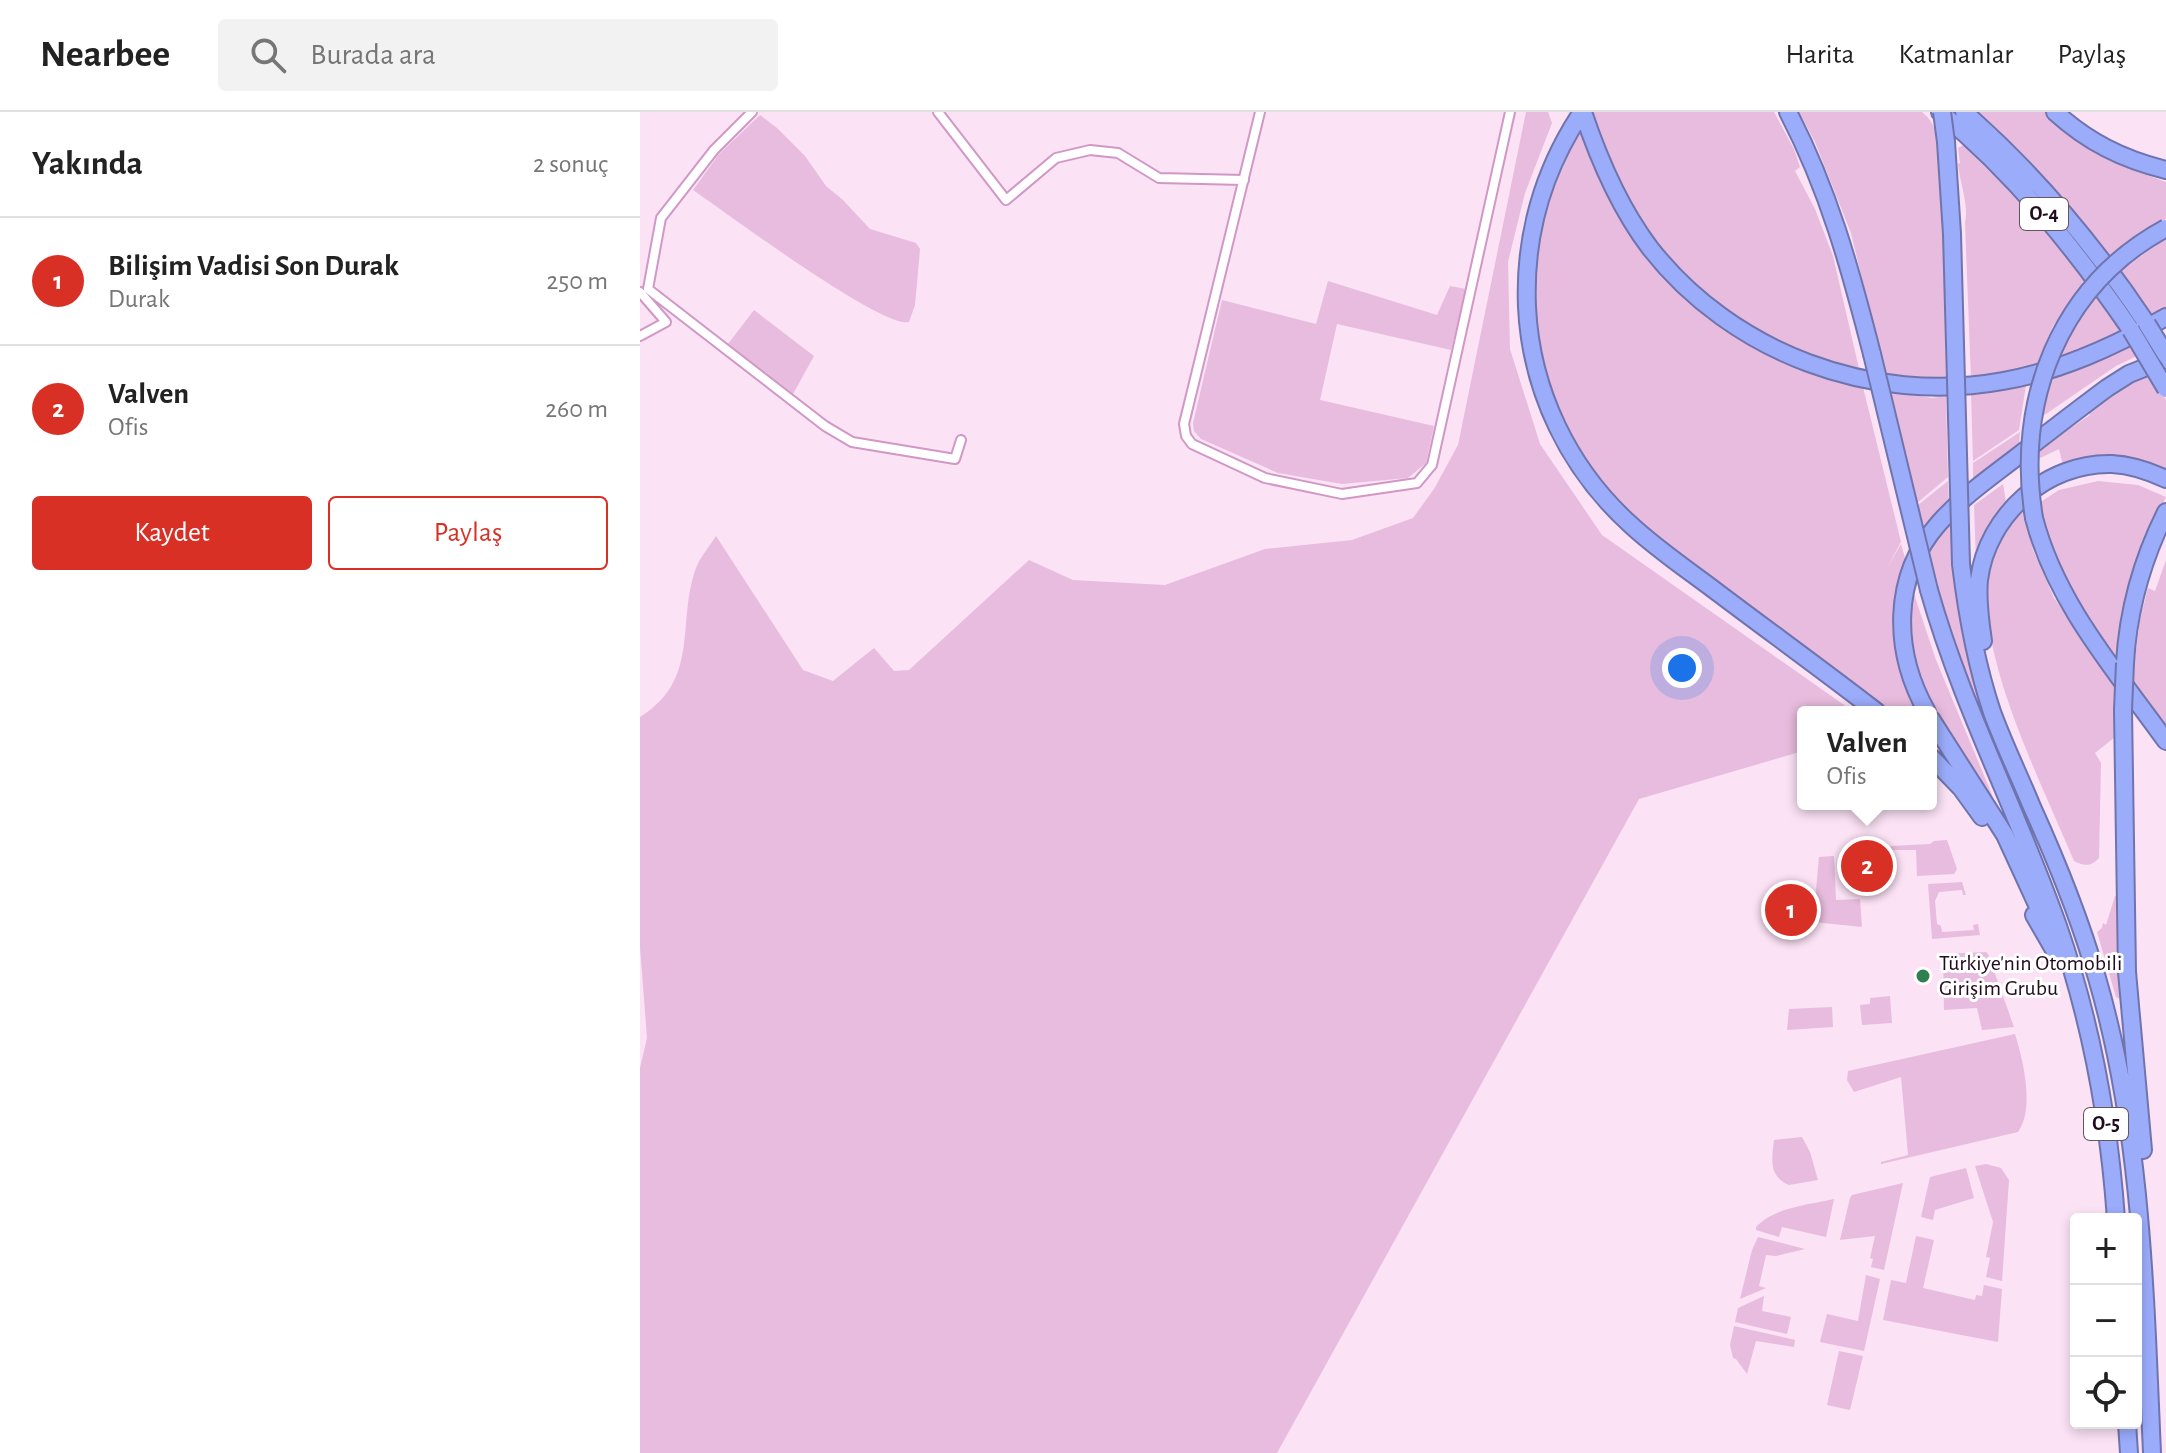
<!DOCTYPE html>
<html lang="tr">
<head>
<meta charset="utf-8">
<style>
	body { margin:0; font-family:"Alegreya Sans",sans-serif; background:#f2f2f2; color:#222 }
	.controls { position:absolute; right:24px; bottom:24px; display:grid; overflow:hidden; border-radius:8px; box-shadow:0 4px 12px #0003 }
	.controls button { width:72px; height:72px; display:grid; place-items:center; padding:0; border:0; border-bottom:2px solid #e0e0e0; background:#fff; color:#222; font:40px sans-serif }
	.you { position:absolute; left:1042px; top:556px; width:28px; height:28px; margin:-20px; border:6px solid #fff; border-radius:50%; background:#1a73e8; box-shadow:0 0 0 12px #1a73e833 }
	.badge { display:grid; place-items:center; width:52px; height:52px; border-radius:50%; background:#d93025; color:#fff; font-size:26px; font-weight:700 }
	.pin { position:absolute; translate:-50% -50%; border:4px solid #fff; box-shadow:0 2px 8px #0006 }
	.popup { position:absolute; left:1157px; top:594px; width:140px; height:104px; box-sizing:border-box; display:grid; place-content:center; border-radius:8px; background:#fff; filter:drop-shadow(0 2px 6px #0005); font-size:26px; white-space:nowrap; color:#767676 }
	.popup b { font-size:30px; color:#222 }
	.popup::after { content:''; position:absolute; left:50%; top:100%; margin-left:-16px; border:16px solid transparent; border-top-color:#fff }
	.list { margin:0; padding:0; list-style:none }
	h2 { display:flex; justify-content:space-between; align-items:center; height:104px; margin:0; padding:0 32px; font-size:34px }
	h2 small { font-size:26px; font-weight:400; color:#767676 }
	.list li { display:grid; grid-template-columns:52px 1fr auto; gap:24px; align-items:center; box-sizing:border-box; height:128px; padding:0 32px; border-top:2px solid #e0e0e0 }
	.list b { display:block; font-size:30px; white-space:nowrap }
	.list p { margin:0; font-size:26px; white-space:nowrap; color:#767676 }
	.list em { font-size:26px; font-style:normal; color:#767676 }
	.actions { display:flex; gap:16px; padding:24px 32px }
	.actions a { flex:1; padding:18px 0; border:2px solid #d93025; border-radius:8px; text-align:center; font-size:28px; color:#d93025 }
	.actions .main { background:#d93025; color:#fff }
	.icon { flex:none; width:44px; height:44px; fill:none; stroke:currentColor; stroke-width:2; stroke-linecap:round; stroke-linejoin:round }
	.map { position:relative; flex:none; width:1526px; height:1341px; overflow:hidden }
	header { display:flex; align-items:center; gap:48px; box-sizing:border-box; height:112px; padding:0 40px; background:#fff; border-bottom:2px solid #e0e0e0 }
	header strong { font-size:38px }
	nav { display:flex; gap:44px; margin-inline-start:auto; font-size:28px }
	.search { width:560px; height:72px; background:#f2f2f2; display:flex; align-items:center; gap:20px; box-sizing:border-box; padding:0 28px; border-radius:8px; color:#767676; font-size:30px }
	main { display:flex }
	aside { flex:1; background:#fff }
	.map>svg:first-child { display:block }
</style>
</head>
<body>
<header>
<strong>Nearbee</strong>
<div class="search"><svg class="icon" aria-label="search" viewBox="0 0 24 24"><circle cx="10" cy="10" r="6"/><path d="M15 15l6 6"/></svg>Burada ara</div>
<nav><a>Harita</a><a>Katmanlar</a><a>Paylaş</a></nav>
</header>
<main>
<aside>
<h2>Yakında<small>2 sonuç</small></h2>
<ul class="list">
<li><span class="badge">1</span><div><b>Bilişim Vadisi Son Durak</b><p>Durak</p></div><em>250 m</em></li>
<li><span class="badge">2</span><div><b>Valven</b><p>Ofis</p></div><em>260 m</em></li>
</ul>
<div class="actions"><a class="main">Kaydet</a><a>Paylaş</a></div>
</aside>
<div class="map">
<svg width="1526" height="1341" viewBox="0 0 1526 1341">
	<rect width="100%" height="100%" fill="#fbe2f5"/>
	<path fill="#e8bcde" d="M886,0H908L912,11L885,81L868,150L870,237L900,332L962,423L1214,600H1163V639L999,687L637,1341H0V956L7,926L0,835V605C61,567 36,511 56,456C60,445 70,434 76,424L163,558L193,569L234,536L254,559L269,558L389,448L433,468L525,473L625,437L712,428L773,406L794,377L818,333Z
		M952,0H1134L1154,37L1160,55L1155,59L1175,97L1193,144L1220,261L1135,231L1057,179L1019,137L991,95L966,44Z
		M1159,0H1282C1300,14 1298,35 1300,56H1303L1306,269L1246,266L1211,121L1175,30Z
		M1337,0H1405L1446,33L1482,54L1526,70V107L1469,146L1416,80Z
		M120,3L137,16L165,44L186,74L203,88L230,117L276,131L280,137L275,193L269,210C242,217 84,99 53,78L79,42Z
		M939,17L961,68L1055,192L1096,223L1133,244L1164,259L1223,275L1261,430L1246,458L1261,432L1268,456L1256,497L1254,522L1257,548L1277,600H1249C1195,558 1139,517 1084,476C1040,444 994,413 960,370C899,294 882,193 905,100C907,89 909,76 913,65C920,48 931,33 939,17Z
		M1323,33L1384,93L1448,166L1413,214L1395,256L1331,267L1325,111C1329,92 1320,72 1318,52L1320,51L1318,36Z
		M1526,126V199L1512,206L1479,160Z
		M688,169L797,203L810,174L826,177L811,238L697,212L680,288L794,314L786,351L768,366L702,372L638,361L561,327L554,319L553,311L582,188L676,212Z
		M1457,181L1484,221L1416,251L1436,209Z
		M114,198L174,244L153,282L88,232Z
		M1491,233L1499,243L1476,254L1400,306L1410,266L1438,258Z
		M1507,259L1526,288V357L1488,344L1487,347L1423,353L1419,337L1396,348L1395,340L1450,303L1449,301L1471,282Z
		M1386,273L1379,318L1333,349L1331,281Z
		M1250,280L1292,286L1306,284L1308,365L1277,391Z
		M1380,320L1379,333L1333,369V351Z
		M1308,369L1309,388L1283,418L1278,393Z
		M1458,369L1498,373L1526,385L1516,405L1479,530L1477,547C1441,500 1410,448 1399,391L1419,378Z
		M1363,372L1366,390L1356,405L1336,449L1334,393Z
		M1384,399L1393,438L1414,486L1476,573L1475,625L1455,641L1461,651L1459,746C1451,755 1443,754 1434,749C1404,677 1347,564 1347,487C1347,456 1360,420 1384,399Z
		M1310,410L1321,517L1350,628L1310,518L1288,440L1300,420Z
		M1526,448V615L1492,569L1500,508L1508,476L1515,479Z
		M1273,479L1296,548L1353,685C1341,675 1331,654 1322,640C1286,586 1262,547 1273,479Z
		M1307,728L1317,757L1314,762L1277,764L1276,738H1251V734L1290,732L1294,729Z
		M1194,744L1196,788L1220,787L1222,815L1173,810L1179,745Z
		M1322,770L1326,783H1323L1322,778L1299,780L1295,789L1297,812L1301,814L1302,820L1334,818L1333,813L1338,812L1340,823L1292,827L1288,772Z
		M1475,784H1476L1480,887L1476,885L1457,820L1462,816L1463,811L1466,813Z
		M1346,840L1348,842L1374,915L1342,918L1337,896L1304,898L1303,842Z
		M1250,884L1252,911L1222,913L1220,893L1230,892V886Z
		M1192,895L1193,915L1147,918L1149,897Z
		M1375,922C1383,948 1395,996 1378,1020L1241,1052V1050L1268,1043L1261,965L1214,980L1207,968L1208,959Z
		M1162,1025L1170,1040L1178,1068L1149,1073C1128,1064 1132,1047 1134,1028Z
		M1346,1052L1361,1056L1369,1068L1362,1169L1346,1165L1350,1146L1346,1145L1353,1110L1335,1054Z
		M1326,1056L1334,1086L1295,1098L1293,1108L1281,1105L1290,1065Z
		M1263,1071L1244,1158L1231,1155L1233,1147L1230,1146L1235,1124L1200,1128L1210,1086L1212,1083Z
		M1194,1087L1186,1125L1142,1115L1139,1125L1116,1118V1115C1135,1095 1168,1093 1194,1087Z
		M1276,1124L1294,1128L1283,1176L1335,1188L1336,1183L1342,1184L1344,1173L1362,1177L1358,1230L1243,1208L1251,1168L1266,1171Z
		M1118,1125L1165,1137L1136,1144L1126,1143L1119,1174L1126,1176L1100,1187L1112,1138Z
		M1226,1163L1240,1167L1224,1239L1180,1230L1187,1202L1218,1209Z
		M1124,1184L1122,1199L1151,1205L1147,1222L1095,1210L1098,1196Z
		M1094,1214L1155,1228L1154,1235L1116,1229L1107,1262L1096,1247L1093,1246L1090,1233Z
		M1199,1239L1223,1244L1210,1298L1187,1293Z"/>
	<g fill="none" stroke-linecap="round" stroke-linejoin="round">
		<defs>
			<path id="street" d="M112,0L74,38L21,106L8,177L185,314L212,330L315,347L321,328
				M298,0L366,88L416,46L450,38L478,41L519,66L604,68
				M620,0L544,312L546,324L552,332L625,366L702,382L777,371L792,353L870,0
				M0,180L26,210L0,224"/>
			<path id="highway" d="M942,0C903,58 884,125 887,195C891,279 929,357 991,413C1018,438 1048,458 1077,480C1130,520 1184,559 1237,600
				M943,0C959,48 979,95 1010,136C1092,241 1232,293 1363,269C1421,259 1475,234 1526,205
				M1148,0C1189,79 1210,156 1232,242
				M1300,0C1375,62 1436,138 1491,218
				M1324,0C1395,62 1455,134 1507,212
				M1415,0C1448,30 1482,47 1526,58
				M1306,30L1312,122
				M1394,406C1416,491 1475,558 1526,629
				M1321,452C1327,502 1336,552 1352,600C1364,633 1379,663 1392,695C1417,750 1440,807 1457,866C1502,1020 1505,1181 1512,1341
				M1289,478C1322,595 1378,700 1418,814C1451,909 1469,1007 1476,1107
				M1343,529C1340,509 1337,488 1339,468C1347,403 1407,350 1472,352C1491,353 1509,359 1526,367
				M1485,551C1488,499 1503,446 1526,400
				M1483,598L1487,860L1503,1038
				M1287,600C1253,540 1251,465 1299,411C1321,386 1348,367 1374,347C1405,323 1436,299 1467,276L1489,262L1524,248
				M1291,607L1365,723L1405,810
				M1291,645L1321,676L1342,705
				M1394,803L1417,843
				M1487,1311L1489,1341"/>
		</defs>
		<use href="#street" stroke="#d197c5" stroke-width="12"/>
		<use href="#highway" stroke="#7074ad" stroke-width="20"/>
		<use href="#street" stroke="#fff" stroke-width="8"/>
		<use href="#highway" stroke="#9bacfb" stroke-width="16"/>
		<defs>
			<path id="highway-bridge" d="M1302,0L1306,30
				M1312,122L1321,452
				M1507,212L1526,243
				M1491,218L1526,277
				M1232,242L1289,478
				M1394,406C1375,289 1419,174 1526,116
				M1483,598L1485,551"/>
		</defs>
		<use href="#highway-bridge" stroke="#7074ad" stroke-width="20" stroke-linecap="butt"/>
		<use href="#highway-bridge" stroke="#9bacfb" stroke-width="16"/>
	</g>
	<circle fill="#307f50" stroke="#fff" stroke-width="3" cx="1283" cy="864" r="8"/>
	<g text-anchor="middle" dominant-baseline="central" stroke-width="6" stroke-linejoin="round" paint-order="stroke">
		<g fill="#fff" stroke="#645561" stroke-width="2">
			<rect x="1380" y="86" width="48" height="32" rx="6"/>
			<rect x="1444" y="996" width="44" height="32" rx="6"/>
		</g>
		<g font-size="20" font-weight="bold" fill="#210c1d">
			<text x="1404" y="102">O-4</text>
			<text x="1466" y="1012">O-5</text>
		</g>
		<g font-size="22" fill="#210c1d" stroke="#fff" text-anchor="start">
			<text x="1299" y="851">Türkiye'nin Otomobili<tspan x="1299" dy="25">Girişim Grubu</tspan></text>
		</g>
	</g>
</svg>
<div class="controls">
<button>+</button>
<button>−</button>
<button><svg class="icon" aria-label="locate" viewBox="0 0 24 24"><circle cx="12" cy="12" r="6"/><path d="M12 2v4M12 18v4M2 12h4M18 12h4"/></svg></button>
</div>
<div class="you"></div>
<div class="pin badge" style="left:1151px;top:798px">1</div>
<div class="pin badge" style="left:1227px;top:754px">2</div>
<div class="popup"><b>Valven</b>Ofis</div>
</div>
</main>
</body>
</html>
